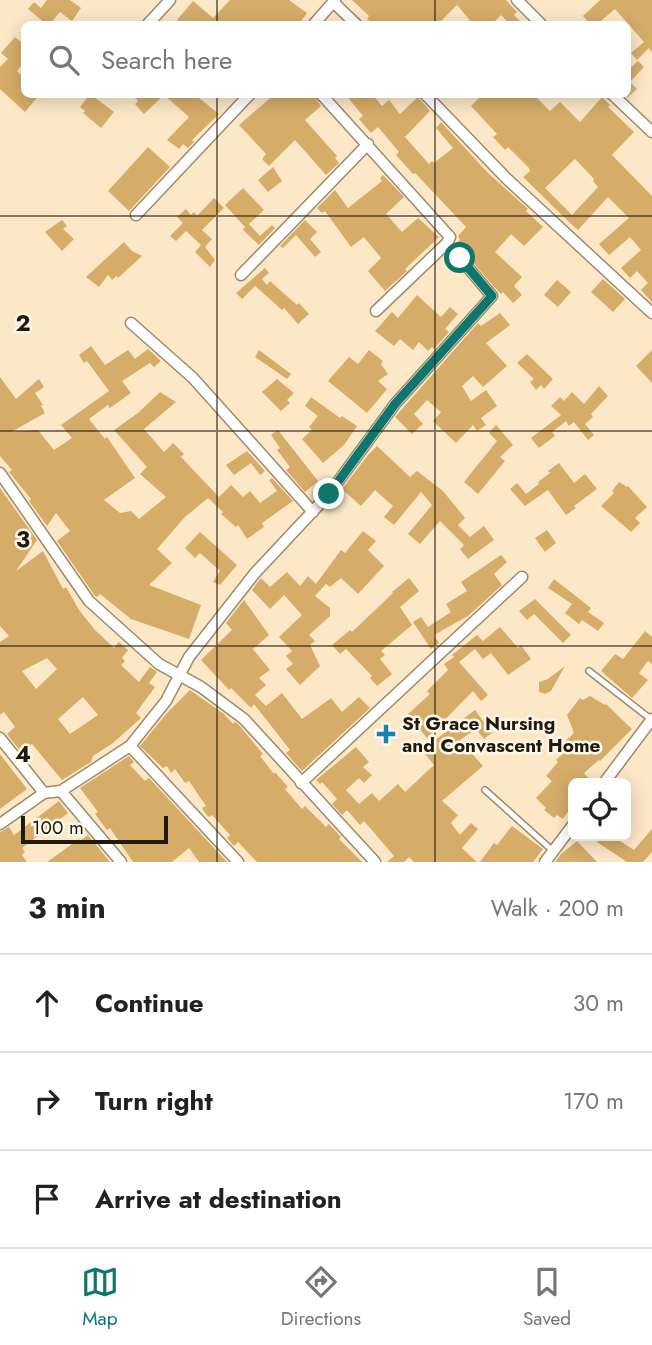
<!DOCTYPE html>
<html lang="en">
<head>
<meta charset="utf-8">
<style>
	body { margin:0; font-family:Jost,sans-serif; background:#f6f6f6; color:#222 }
	.controls { position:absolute; right:21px; bottom:21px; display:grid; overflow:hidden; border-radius:10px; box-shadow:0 4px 18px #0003 }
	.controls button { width:63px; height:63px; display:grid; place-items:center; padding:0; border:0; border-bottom:2px solid #e0e0e0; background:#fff; color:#222; font:35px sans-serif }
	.scale { position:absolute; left:21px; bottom:18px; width:147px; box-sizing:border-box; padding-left:7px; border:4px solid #20190d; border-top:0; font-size:19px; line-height:24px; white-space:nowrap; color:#20190d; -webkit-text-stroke:5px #fff7ea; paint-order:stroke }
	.stop { position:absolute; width:21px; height:21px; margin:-16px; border:5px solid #0f766e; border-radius:50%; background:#fff }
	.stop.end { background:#0f766e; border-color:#fff; box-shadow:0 2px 7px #0008 }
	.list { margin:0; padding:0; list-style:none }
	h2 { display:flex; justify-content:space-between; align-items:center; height:91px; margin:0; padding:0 28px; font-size:30px }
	h2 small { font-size:23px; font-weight:400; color:#767676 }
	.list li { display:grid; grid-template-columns:46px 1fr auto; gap:21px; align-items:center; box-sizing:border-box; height:98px; padding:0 28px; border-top:2px solid #e0e0e0 }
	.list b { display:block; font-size:26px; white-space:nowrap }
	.list em { font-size:23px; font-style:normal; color:#767676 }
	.icon { flex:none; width:38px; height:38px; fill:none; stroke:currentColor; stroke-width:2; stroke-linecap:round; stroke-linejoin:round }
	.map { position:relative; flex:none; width:652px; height:862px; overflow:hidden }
	.search { position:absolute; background:#fff; box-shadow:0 4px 18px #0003; left:21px; right:21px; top:21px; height:77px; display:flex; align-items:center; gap:18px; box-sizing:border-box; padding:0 24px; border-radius:10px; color:#767676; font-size:26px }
	.sheet { height:385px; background:#fff }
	nav { display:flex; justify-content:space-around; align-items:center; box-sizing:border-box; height:98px; border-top:2px solid #e0e0e0; background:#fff; font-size:19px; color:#767676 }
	nav a { display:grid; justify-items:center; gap:4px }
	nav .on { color:#0f766e }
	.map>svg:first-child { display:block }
</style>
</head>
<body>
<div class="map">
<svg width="652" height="862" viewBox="0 0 652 862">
	<rect width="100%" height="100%" fill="#fce8c7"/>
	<path fill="#d5ad69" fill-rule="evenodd" d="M47,0H70L81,8L72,21L60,12L50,24H46L28,9L34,2L41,8Z
		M230,0H289L307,13L299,24H182L177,20L193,1L213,18Z
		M352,0H506L517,12L514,15L523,24H510L501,15L492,24H473L457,5L438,24H373L367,19L369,16Z
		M600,0H652V52L649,48L637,60L631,53L644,42L615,9L597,24H590L583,16Z
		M15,37L24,44V62L17,71L24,78V94H40L25,112L0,89V67L8,59L1,53Z
		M638,61L644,67L630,82L637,89L627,98V71Z
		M90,94L114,112L101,128L83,113L85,111L80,107Z
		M132,94H194L219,114L192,140L194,142L188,148L183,144L179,149L167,140L189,117L164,95L144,114L135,104L138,101Z
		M275,94H313L321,106L305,120L337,156L335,158L339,163L326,175L295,140L269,166L262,159L266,154L239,125Z
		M345,94H372L382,106L389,100L400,114L418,97L430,111L405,137L429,164L432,161L434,163L453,148L436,128L441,122L488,173L528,209L526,211L543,227L524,246L511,234L495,252L522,277L514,286L522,295L513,303L503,292L501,294L497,290L456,243L460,240L458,236L466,227L415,173L413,174L396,155L399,152L378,127L371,133L359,119L363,116Z
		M483,94H533L550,111L560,102L580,122L602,97L610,105L608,107L634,132L612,155L652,196V302L641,290L648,283L637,271L630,278L621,268L641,250L630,237L609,255L599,244L629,218L608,197L578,230L569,222L523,177L530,171L529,168L508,147L505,150L493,137L497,134L471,106ZM575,159L594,179L593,181L598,187L572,215L545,188Z
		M148,147L170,167L129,211L108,191Z
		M273,167L282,181L268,192L258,180Z
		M383,175L404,197L386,214L402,232L418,218L439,237L405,269L407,271L385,291L368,271L381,258L364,237L351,247L325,211L322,213L317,208L335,190L348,208L382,181L380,178Z
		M243,188L264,210L249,224L260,236L272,225L275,228L259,245L243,230L245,227L225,205Z
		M214,198L224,208L202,230L212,239L205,247L215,260L210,267L195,252L201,245L186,231L176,241L170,236L183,223L177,217L186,209L191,215L194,212L197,216Z
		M62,220L67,226L63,229L74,239L62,251L45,232Z
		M305,220L317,232L310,239L321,252L315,257L296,235L283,248L280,246Z
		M124,242L132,251L142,256L118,278L117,276L112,280L108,275L99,287L86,277Z
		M265,268L269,273L262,279L267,285L270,281L297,305L299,303L309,314L298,324L284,308L282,310L255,286L242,299L236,293Z
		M603,279L625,299L613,312L591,292Z
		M557,280L571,292L558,307L544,295Z
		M417,295L441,317L450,307L458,314L445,329L449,332L434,349L432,347L428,351L419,342L413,350L400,339L394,346L375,331L392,312L398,318Z
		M500,313L510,325L486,343L507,366L483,387L473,376L462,386L471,401L486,390L497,406L481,418L486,425L477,431L473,425L456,443L433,421L441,412L427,400L414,414L423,424L412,434L395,417L478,323L481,326Z
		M91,346L105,365L128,350L135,359L148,349L161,361L154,367L150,363L122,381L131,393L110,408L108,405L89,419L105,439L107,437L135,478L104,500L120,513L131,511L139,519L166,497L140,474L147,467L114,430L138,413L160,392L176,402L144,429L164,452L173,443L184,454L181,457L219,497L231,485L243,497L250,491L260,503L277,491L269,480L272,478L293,501L262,523L264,527L247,539L238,525L236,527L221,514L223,512L208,498L185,517L157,549L172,563L149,585L201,605L189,639L131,619L100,594L97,597L95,596L57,541L70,531L56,513L47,526L29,501L31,499L9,472L12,470L0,456V377L16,399L39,379L44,387L35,393L43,405L41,406L45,413L11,432L38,430L54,450L72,438L61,425L109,391L87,361L84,363L79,355Z
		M259,350L291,374L287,379L255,357Z
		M369,350L383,361L381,364L388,374L378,381L387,389L367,413L328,381L349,357L358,364Z
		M652,350V383L636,366Z
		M527,354L553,379L544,389L541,385L536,390L530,382L534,379L517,363Z
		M277,379L294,393L287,400L290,403L281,411L262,392Z
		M599,386L608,396L591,414L593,417L585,424L594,435L588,440L574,422L569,426L566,421L552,432L555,436L539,448L531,438L561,415L551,406L560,397L564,401L572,392L584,404Z
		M311,397L340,418L342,416L357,426L344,445L323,463L302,439L312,430L309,427L318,416L305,406Z
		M496,425L513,445L500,457L505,461L478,494L464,482L497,441L489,433Z
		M278,430L318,481L305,492L286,470L290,467L277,450L280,448L271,435Z
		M377,446L410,477L417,471L443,491L465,518L458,525L470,537L484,526L494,540L468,559L460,549L464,545L440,521L420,544L408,534L432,505L421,492L394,525L384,517L393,506L375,490L361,506L342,489L368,455Z
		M247,451L265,471L260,475L251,463L234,475L226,465Z
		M559,463L574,483L585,474L597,489L574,506L576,508L566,515L548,490L525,506L510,489L517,483L526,494L539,484L538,482L550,473L548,471Z
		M619,482L627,487L628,486L647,507L635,518L640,523L631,532L601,506L614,493L612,491Z
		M0,488L37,540L16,571L43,551L63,589L66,587L79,610L95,630L114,648L119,642L128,650L122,658L125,661L121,665L139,682L150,667L157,672L149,683L155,687L136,713L141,718L113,743L93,756L91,762L62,780L32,744L21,752L7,734L15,727L4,712L0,715V642L9,636L0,626ZM47,658L57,669L36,689L22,671ZM83,697L98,715L70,734L58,719Z
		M547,530L556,543L545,552L535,538Z
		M363,531L376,541L368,550L384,566L358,594L341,578L330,587L326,584L315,596L330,608V616L309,635L315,641L310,645L320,666L300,685L286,669L293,664L286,656L292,651L279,637L302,615L284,595L270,609L252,590L261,578L270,587L287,572L300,586L308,576L316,584L341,550L345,553Z
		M200,532L237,565L220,585L213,582L220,571L200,553L195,558L185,548Z
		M501,555L507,562L494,574L502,585L468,616L434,635L439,643L431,649L413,622L421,617L428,627L451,612L446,604L467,591L461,582Z
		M409,578L419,591L400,607L412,625L381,651L385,655L380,659L392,674L377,686L370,678L372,676L346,649L340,654L332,645L350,630L352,632L393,593L392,592Z
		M554,579L591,608L588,612L604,623L598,631L582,620L579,624L565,613L572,604L548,588Z
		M535,599L571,635L563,643L534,614L527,620L519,611Z
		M244,600L269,635L253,649L270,670L259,678L266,685L255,695L266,706L282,693L302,719L331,698L342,712L359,697L370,708L302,771L286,753L290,750L254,704L251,708L231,688L229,690L201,660L232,630L226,623Z
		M500,627L518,648L521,645L531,659L508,675L491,653L483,659L475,649L459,662L488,695L481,701L473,691L427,738L407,715L430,694L427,691L448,670L444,664L454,657L452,655L477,635L483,641Z
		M645,631L652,637V664L648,661L639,673L648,680L632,698L601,671L615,654L623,659Z
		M565,666L551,691L545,694L539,692V682L548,679Z
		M190,690L224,714L233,724L235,722L239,725L263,754L260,756L274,774L275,772L281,779L288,787L285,789L302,809L305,806L326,827L329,824L341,837L339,839L362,862H257L238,842L234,846L227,838L230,835L212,815L209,817L205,813L202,808L206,806L189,781L185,783L175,769L171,773L167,766L163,768L140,746L167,713Z
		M590,696L605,705L606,704L632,729L600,761L599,760L584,773L593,783H573V804L563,819L557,815L554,818L544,810L546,808L536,798L552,781L546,776L558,762L556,760L568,749L563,743L574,733L567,715L580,698L583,700Z
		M475,710L492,733L484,739L476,729L460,740L483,766L442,801L458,815L451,823L460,835L471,823L478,829L462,848L477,862H414L409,857L404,862H387L394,856L364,821L360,825L347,810L342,815L332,804L337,799L322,782L320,784L316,780L356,747L369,762L363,767L372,775L364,783L359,778L346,790L359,804L372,793L379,801L398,784L405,792L434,765L425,754L434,746L431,743Z
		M0,754L27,789L0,809Z
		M129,756L134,762L130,765L145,781L149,778L227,862H199L189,848L172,862H133L110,828L107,830L95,814L98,812L80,788Z
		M59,801L68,813L22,848L25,852L22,855L27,862H0V832L9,827L14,835Z
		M512,826L543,849L533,862H480L494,843L497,845Z
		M652,829V852L643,862H627L597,842L602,836H612L634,850Z
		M88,835L110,862H47L79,839L80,841Z
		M577,841L597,862H555L561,854Z"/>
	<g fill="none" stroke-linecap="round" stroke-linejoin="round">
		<defs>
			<path id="service" d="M589,671L652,720
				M485,790L553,851"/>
			<path id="minor" d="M517,0L541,24
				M333,2L356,24
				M148,24L170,0
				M314,24L335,0
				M321,94L450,237L447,243L376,311
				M425,94L506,178L652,313
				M612,94L652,132
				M136,215L250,94
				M241,275L368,144
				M131,323L193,378L313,512
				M0,473L89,601L159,664L201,687L244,719L375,862
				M0,738L44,793
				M130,746L238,862
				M301,783L522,577
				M604,783L652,719
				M61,791L121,862
				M0,824L44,793L61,791L130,746L166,701L189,657L255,573L329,494L395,404L492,296L460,258
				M545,862L573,825"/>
		</defs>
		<use href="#service" stroke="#9d8b6d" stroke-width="8"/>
		<use href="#minor" stroke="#9d8b6d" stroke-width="13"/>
		<use href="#service" stroke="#fff" stroke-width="5"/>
		<use href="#minor" stroke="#fff" stroke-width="10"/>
	</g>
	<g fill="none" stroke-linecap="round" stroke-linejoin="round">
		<path stroke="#0f766e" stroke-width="9" d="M329,494L395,404L492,296L460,258"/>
	</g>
	<path fill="none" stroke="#20190d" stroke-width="2" stroke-opacity="0.55" d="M217,0V24M435,0V24M217,94V862M435,94V862M0,216H652M0,431H652M0,646H652"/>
	<path fill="#1782ab" stroke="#fff7ea" stroke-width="2.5" d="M382.5 723.5h7v7h7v7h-7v7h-7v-7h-7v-7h7z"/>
	<g text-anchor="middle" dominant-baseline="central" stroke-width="5" stroke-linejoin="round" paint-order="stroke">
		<g font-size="19" font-weight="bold" fill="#20190d" stroke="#fff7ea" text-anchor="start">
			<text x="402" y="723">St Grace Nursing<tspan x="402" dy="22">and Convascent Home</tspan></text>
		</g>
	</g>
	<g font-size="23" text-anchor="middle" font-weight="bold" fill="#20190d" stroke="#fff7ea" stroke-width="5" stroke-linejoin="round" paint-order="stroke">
		<text x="23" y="331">2</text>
		<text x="23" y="547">3</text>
		<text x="23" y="762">4</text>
	</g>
</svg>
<div class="controls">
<button><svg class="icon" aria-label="locate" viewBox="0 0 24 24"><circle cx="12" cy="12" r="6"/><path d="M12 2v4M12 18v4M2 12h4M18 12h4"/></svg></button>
</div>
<div class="scale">100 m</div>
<div class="stop" style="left:460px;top:258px"></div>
<div class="stop end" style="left:329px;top:494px"></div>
<div class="search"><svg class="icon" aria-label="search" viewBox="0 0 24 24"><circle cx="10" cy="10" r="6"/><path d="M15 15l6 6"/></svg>Search here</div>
</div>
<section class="sheet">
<h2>3 min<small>Walk · 200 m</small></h2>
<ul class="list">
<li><svg class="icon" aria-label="ahead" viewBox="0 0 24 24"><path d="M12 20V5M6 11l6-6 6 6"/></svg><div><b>Continue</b></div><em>30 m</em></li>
<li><svg class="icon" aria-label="right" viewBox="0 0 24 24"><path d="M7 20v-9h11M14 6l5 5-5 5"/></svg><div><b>Turn right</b></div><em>170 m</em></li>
<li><svg class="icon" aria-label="arrive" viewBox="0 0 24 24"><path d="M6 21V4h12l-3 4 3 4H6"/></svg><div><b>Arrive at destination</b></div></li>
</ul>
</section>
<nav>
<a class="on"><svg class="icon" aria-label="map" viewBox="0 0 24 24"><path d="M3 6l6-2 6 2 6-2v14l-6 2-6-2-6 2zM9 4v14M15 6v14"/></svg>Map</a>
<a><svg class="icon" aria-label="directions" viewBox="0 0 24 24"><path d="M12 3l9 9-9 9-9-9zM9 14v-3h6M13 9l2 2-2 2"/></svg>Directions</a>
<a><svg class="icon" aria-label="saved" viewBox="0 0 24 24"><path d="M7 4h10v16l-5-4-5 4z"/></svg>Saved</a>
</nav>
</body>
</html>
